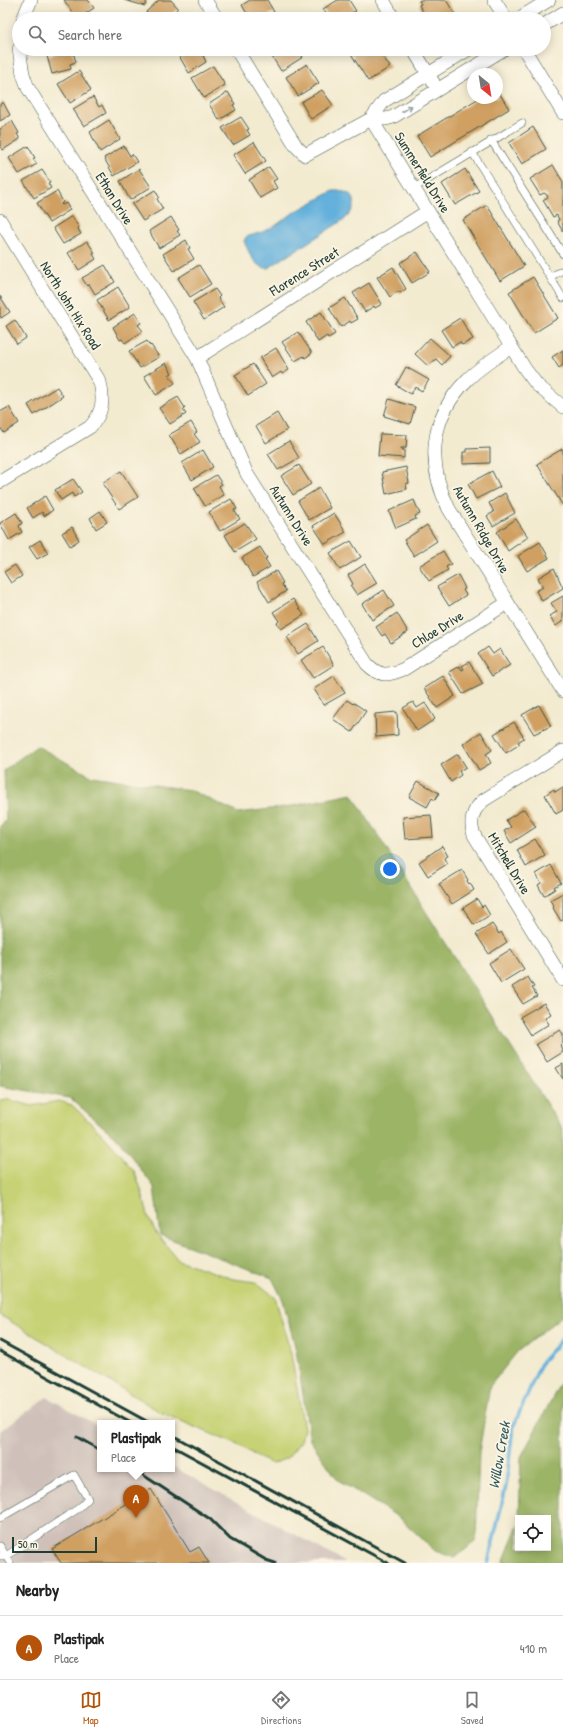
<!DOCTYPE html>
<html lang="en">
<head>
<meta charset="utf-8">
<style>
	body { margin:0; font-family:"Patrick Hand",sans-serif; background:#f6f6f6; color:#222 }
	.controls { position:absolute; right:12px; bottom:12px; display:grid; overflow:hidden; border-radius:0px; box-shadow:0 2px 10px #0003 }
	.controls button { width:36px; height:36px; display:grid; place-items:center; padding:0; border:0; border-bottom:1px solid #e0e0e0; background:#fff; color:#222; font:20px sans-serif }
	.compass { position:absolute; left:467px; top:68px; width:36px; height:36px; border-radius:50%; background:#fff; box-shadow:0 2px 10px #0003; rotate:150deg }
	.scale { position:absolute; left:12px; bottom:10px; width:85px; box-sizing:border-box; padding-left:4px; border:2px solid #1f3d34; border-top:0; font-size:11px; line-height:14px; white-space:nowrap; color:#1f3d34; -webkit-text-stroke:3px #fcf5e5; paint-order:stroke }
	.you { position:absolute; left:390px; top:869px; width:14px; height:14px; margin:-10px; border:3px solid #fff; border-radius:50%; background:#1a73e8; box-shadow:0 0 0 6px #1a73e833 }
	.badge { display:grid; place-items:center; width:26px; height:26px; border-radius:50%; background:#b45309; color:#fff; font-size:13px; font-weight:700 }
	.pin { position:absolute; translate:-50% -33px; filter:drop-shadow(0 1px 2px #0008) }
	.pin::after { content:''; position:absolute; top:21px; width:14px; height:12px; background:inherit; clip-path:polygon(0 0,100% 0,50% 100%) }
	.popup { position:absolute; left:97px; top:1420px; width:78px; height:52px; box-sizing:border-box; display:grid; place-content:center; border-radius:0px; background:#fff; filter:drop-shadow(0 1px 3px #0005); font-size:13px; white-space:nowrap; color:#767676 }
	.popup b { font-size:15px; color:#222 }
	.popup::after { content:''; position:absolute; left:50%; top:100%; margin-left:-8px; border:8px solid transparent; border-top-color:#fff }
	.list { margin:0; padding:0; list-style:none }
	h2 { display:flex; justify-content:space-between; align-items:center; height:52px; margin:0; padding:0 16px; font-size:17px }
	h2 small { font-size:13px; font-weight:400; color:#767676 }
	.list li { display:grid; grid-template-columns:26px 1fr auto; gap:12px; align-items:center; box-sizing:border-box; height:64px; padding:0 16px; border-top:1px solid #e0e0e0 }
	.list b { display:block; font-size:15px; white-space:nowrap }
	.list p { margin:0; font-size:13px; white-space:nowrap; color:#767676 }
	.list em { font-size:13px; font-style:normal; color:#767676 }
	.icon { flex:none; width:22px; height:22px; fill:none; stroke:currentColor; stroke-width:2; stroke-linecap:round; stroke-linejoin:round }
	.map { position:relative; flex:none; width:563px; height:1563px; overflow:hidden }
	.search { position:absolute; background:#fff; box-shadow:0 2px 10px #0003; left:12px; right:12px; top:12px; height:44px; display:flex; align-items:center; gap:10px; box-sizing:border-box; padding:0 14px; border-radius:22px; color:#767676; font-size:15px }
	.sheet { height:116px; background:#fff }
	nav { display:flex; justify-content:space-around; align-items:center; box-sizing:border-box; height:56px; border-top:1px solid #e0e0e0; background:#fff; font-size:11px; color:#767676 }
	nav a { display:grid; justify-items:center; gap:2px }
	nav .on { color:#b45309 }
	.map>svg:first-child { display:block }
</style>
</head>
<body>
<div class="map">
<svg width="563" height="1563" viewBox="0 0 563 1563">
	<rect width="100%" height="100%" fill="#fcf5e5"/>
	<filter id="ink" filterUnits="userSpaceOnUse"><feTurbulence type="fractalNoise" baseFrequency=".025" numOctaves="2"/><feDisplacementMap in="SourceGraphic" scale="8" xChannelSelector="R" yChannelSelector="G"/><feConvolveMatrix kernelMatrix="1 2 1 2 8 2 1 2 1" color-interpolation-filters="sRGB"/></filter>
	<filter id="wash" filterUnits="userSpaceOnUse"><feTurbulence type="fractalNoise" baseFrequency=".012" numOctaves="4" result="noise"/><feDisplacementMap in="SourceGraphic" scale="16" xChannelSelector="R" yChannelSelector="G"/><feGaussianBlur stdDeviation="0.9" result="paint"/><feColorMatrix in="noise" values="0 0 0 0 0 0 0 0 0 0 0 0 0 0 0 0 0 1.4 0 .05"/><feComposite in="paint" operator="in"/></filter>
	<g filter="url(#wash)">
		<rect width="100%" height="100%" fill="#f3ebd0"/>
		<path fill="#cfc1ba" d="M47,1397L100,1427V1469H172V1466L346,1563H0V1431Z"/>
		<path fill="#c6d274" stroke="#728854" d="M6,1099L32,1106L59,1101L72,1105L104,1136L134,1171L141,1189L149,1219L157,1234L178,1260L233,1279L256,1282L275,1297L291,1354L304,1429L301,1441L287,1458L272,1464L261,1459L240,1446L162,1413L0,1315V1100Z"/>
		<path fill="#9cb466" stroke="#5e784d" d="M37,746L91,776L190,790L238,813L287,807L352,794L563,1130V1315L517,1352L490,1386L479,1452L476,1541L455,1558L435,1551L400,1518L338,1480L310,1440L296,1350L283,1300L272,1278L160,1235L154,1187L119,1140L70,1098L0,1086V826L6,821L4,770Z
			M563,1378V1563H503L518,1524V1548H548V1518H519L521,1457Z"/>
		<path fill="#63b0dc" stroke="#417688" d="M333,191C356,190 361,204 345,219L268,268C255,269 248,251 244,241L246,237L262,232L275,226L293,213Z"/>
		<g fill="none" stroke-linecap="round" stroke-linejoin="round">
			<path stroke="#63b0dc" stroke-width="3.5" d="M488,1563L506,1486L513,1427L542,1361L563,1338"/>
		</g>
		<g id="blocks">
			<path fill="#d0a062" d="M64,0H88L94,8L82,16L80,14L76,18Z
				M124,0H147L145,6Z
				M159,0H171L178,8L167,19H155L153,17L151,18L146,12Z
				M250,0H267L274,12L262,19H250L242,5Z
				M338,0H349L356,11L352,13L354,18L359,16L361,19H330L323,9Z
				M420,0H446L458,19H427L419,5L421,4L419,1Z
				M69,49H72L76,62L70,64L71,69L52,74L47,56Z
				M190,49H200L206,62L189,73L179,56Z
				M280,49H296L297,51L299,50L303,57L281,71L271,55Z
				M348,49H378L390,67L368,81Z
				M307,64L319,83L298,96L286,77Z
				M213,66L225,85L204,98L192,78Z
				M79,71L91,90L70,103L58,84Z
				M497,89L509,109L430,157L417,136L479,98H497Z
				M322,90L333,105L311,119L301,102Z
				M228,92L235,104L233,105L236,110L219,120L209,104Z
				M93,97L99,107L102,105L106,113L84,126L73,109Z
				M3,102L10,115L0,121V104Z
				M241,117L249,129L247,130L250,135L233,145L222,128Z
				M109,120L120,139L100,152L90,132Z
				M12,121L19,133L17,134L20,139L3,150L0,145V129Z
				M533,127L546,149L522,164L509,143Z
				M254,142L266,161L245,174L233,155Z
				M28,146L35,158L33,159L37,164L19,174L9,158Z
				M124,146L130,156L132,154L137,162L114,176L104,158Z
				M553,165L563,182V232L557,221L559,220L557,215L553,217L543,200L548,197L547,195L544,193L540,195L530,179Z
				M269,167L277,179L273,181L277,188L260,198L249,180Z
				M139,169L151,187L130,200L120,181Z
				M465,169L479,191L455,205L442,184Z
				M42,170L50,182L48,183L51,188L34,198L23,181Z
				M155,190L159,197L157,199L163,209L143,221L132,204Z
				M57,191L63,202L61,204L62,205L66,203L70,210L49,223L37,203Z
				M487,205L524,266L500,281L463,220Z
				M72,216L79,228L78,229L81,234L63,244L53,228Z
				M171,217L179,230L177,231L180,235L159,248L149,231Z
				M186,240L190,248L188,249L194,259L174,271L163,254Z
				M87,241L95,253L93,254L96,259L79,270L68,253Z
				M417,252L430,272L412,283L400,263Z
				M105,265L115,282L95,294L89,284L87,286L82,278Z
				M199,265L211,284L190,297L178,278Z
				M393,267L406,289L400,293L398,291L390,297L377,277Z
				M533,277L558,318L534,333L509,292Z
				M369,283L382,304L375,308L374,306L365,312L353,293Z
				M118,287L130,307L109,320L97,300Z
				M215,289L220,296L218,298L224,307L204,320L193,302Z
				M0,296L10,312L1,318L0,316Z
				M345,298L358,319L351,323L350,321L341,327L329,308Z
				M321,312L335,334L328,338L327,336L318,342L306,322Z
				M135,313L141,323L138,325L143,331L125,343L122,339L120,340L113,327Z
				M460,318L473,339L462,345L460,342L452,347L441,330Z
				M15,320L26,338L17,344L6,326Z
				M298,332L312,353L305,358L304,356L295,361L282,342Z
				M430,338L450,356L442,365L436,359L428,366L415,354Z
				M147,341L150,346L151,345L159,357L140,368L129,351Z
				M276,348L289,370L282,374L281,372L272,378L260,358Z
				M563,350V365L559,368L552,357Z
				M166,363L172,373L169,375L175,383L156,395L144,376Z
				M253,364L266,384L248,396L235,375Z
				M406,367L429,380L422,391L415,387L411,394L396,385Z
				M57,387L63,396L34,415L28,405Z
				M178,397L185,408L183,410L186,414L170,424L159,408Z
				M389,399L415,407L410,424L384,416Z
				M9,407L19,423L4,433L0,427V412Z
				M277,413L287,430L266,443L256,426Z
				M191,422L197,432L194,434L200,442L181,454L169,435Z
				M380,434L407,435L406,448H401V449L404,450V458L378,456Z
				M289,441L299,458L278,470L268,454Z
				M490,448V463L463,464V452H467V449Z
				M562,449L563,450V506L537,464Z
				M203,450L213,467L192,480L182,463Z
				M299,465L311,484L293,495L281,476Z
				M406,467L409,483L406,484L407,489L386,494L382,472Z
				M121,471L138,497L119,509L102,483Z
				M492,471L500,487L476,499L468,484Z
				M216,475L222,484L219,486L224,495L205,506L194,488Z
				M73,479L82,492L74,497L72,493L61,500L55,490Z
				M319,488L330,508L309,520L298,501Z
				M505,493L515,513L493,526L487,516L494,512L489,503Z
				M45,496L53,510L44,516L42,512L33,518L27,508Z
				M231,499L237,509L234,510L240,519L220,531L209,512Z
				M414,500L420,514L415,516L416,519L396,528L389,511Z
				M100,511L107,522L96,529L90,518Z
				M16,513L22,523L19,526L22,532L9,540L0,523Z
				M334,513L346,532L325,544L313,526Z
				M516,519L528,537L508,551L497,532Z
				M245,523L256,539L235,552L225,535Z
				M427,525L437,541L414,556L404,540Z
				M72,527L79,540L70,546L62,533Z
				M40,540L48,553L37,559L29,547Z
				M351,541L361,557L340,570L330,553Z
				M540,542L549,558L527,571L518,556Z
				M260,547L267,558L265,559L270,567L253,577L242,558Z
				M443,551L451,564L446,567L448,570L429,581L419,566Z
				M365,564L377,583L357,595L351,586L353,584L348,575Z
				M15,565L22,576L11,583L4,572Z
				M554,568L563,588L542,601L536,591L543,587L538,578Z
				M276,571L283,583L281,584L286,591L269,602L257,582Z
				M458,575L463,584L465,589L463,590L466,595L449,606L437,587Z
				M384,590L394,606L372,620L362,604Z
				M563,596V621L556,626L549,616L557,612L551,603Z
				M293,599L304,615L281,629L277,623L279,621L273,612Z
				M397,613L408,632L391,643L385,634L382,636L376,627Z
				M308,624L318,641L298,654L287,637Z
				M323,647L334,665L313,678L301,660Z
				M488,647L493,654L500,649L510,665L492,676L478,654Z
				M469,662L483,684L463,694L449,672L459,666L462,670L464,669L462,666Z
				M334,676L345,693L324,705L314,689Z
				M443,676L455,696L437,708L424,688Z
				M347,700L353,704L354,703L366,711L352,732L333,719Z
				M413,702L417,708L425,703L435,719L417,731L403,708Z
				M539,705L551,726L534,734L522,715Z
				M397,712L398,735L376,737L375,714Z
				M514,722L524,738L518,742L520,744L506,753L494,734Z
				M481,732L492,750L486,754L491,763L479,770L463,744Z
				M458,754L466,767L459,771L461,775L451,782L441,765Z
				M418,781L439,793L435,800L432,798L427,807L409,797Z
				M563,787V810L556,814L545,795L554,789L555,792Z
				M524,809L536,827L511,843L504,831L511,827L506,820Z
				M431,815L433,837L405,839L403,817Z
				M535,839L545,855L526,867L517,850Z
				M442,846L448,856L444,858L447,864L428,876L419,862Z
				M551,865L561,883L554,887L555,889L544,896L538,885L541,883L536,874Z
				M462,870L468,880L467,881L469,884L470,883L474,890L452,904L439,884Z
				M563,893V920L561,921L553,908L554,907L550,900Z
				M477,899L482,907L484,905L490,915L474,925L463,908Z
				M492,924L499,934L501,932L507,942L489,954L476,934Z
				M511,949L524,969L501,983L489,963Z
				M528,977L534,987L532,988L537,996L523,1004L512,987Z
				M544,1003L551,1014L545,1018L549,1024L531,1035L520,1017Z
				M560,1030L563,1034V1043L561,1045L563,1052L547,1062L536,1044Z
				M563,1064V1079L556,1068Z
				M151,1489L190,1552L199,1547L209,1563H61L52,1549Z"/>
		</g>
	</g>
	<g filter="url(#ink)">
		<use href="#blocks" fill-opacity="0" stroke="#3f574b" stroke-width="1"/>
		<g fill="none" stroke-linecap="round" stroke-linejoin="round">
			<defs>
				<path id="lane" d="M491,140L563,254
					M472,152L563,298
					M414,188L522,123
					M550,277L563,270
					M0,1518L74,1475L88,1499L79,1508L6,1556L0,1546
					M0,1556H6L10,1563"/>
				<path id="street" d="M205,0L217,19
					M383,0L394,19
					M494,0L506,19
					M23,19L31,0
					M518,19L549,0
					M544,25L563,13
					M19,49L23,74L28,88L197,358L247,474L367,664C380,677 387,676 404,669L507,603
					M236,49L296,146L305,155L371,119L525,369L537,385L563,407
					M413,49L433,82
					M524,49L563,113
					M371,119H386L393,117L504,49
					M371,119L384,101L469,49
					M0,220L100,382C104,400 103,413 90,427L0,482
					M511,347C496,357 480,367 467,380C430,417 426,463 449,509L563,691
					M197,358L428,211
					M563,751L484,800C473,809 469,822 474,835L563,980"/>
			</defs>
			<use href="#lane" stroke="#3f574b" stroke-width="8"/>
			<use href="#street" stroke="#3f574b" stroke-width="14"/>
			<use href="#lane" stroke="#fff" stroke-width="7"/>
			<use href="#street" stroke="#fff" stroke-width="13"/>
			<path stroke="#1f3d34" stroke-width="3" d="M0,1341L150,1423
				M0,1351L131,1423
				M172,1435L405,1563
				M77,1437L100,1450
				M172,1446L388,1563
				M134,1469L210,1519L230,1539L266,1560L275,1563"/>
		</g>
		<defs><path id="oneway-shaft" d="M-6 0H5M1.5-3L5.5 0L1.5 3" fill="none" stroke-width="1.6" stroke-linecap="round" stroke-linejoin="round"/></defs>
		<use stroke="#8f9e9a" href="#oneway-shaft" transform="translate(407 109) rotate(-32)"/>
	</g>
	<g text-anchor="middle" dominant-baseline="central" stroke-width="3.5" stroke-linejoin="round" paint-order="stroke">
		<g font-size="14" fill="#1f3d34" stroke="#fcf5e5">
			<text transform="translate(423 172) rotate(58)">Summerfield Drive</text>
			<text transform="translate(115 198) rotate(58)">Ethan Drive</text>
			<text transform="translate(304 271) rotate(-32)">Florence Street</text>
			<text transform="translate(71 305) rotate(58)">North John Hix Road</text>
			<text transform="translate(292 515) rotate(58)">Autumn Drive</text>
			<text transform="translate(482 529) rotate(60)">Autumn Ridge Drive</text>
			<text transform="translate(437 629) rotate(-32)">Chloe Drive</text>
			<text transform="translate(510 863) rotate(59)">Mitchell Drive</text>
		</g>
		<g font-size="15" font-style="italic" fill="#305a5e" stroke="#fcf5e5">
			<text transform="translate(499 1455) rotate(-80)">Willow Creek</text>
		</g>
	</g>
</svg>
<div class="controls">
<button><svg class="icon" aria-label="locate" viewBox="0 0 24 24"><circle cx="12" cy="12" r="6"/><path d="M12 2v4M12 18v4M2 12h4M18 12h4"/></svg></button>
</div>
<svg class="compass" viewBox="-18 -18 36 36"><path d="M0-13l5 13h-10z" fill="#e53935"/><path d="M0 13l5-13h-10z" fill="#767676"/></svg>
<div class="scale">50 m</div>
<div class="you"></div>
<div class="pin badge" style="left:136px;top:1518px">A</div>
<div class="popup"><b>Plastipak</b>Place</div>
<div class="search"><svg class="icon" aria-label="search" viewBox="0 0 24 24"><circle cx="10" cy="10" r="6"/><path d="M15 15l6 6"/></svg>Search here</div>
</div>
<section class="sheet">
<h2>Nearby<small></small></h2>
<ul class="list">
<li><span class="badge">A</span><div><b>Plastipak</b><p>Place</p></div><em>410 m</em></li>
</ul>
</section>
<nav>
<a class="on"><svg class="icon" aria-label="map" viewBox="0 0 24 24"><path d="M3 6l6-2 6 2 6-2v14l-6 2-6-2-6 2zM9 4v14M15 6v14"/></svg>Map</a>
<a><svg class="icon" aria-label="directions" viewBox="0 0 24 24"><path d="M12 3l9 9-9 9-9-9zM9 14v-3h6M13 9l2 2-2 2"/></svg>Directions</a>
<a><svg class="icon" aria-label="saved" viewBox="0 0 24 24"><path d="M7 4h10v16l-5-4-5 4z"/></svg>Saved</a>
</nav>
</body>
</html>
